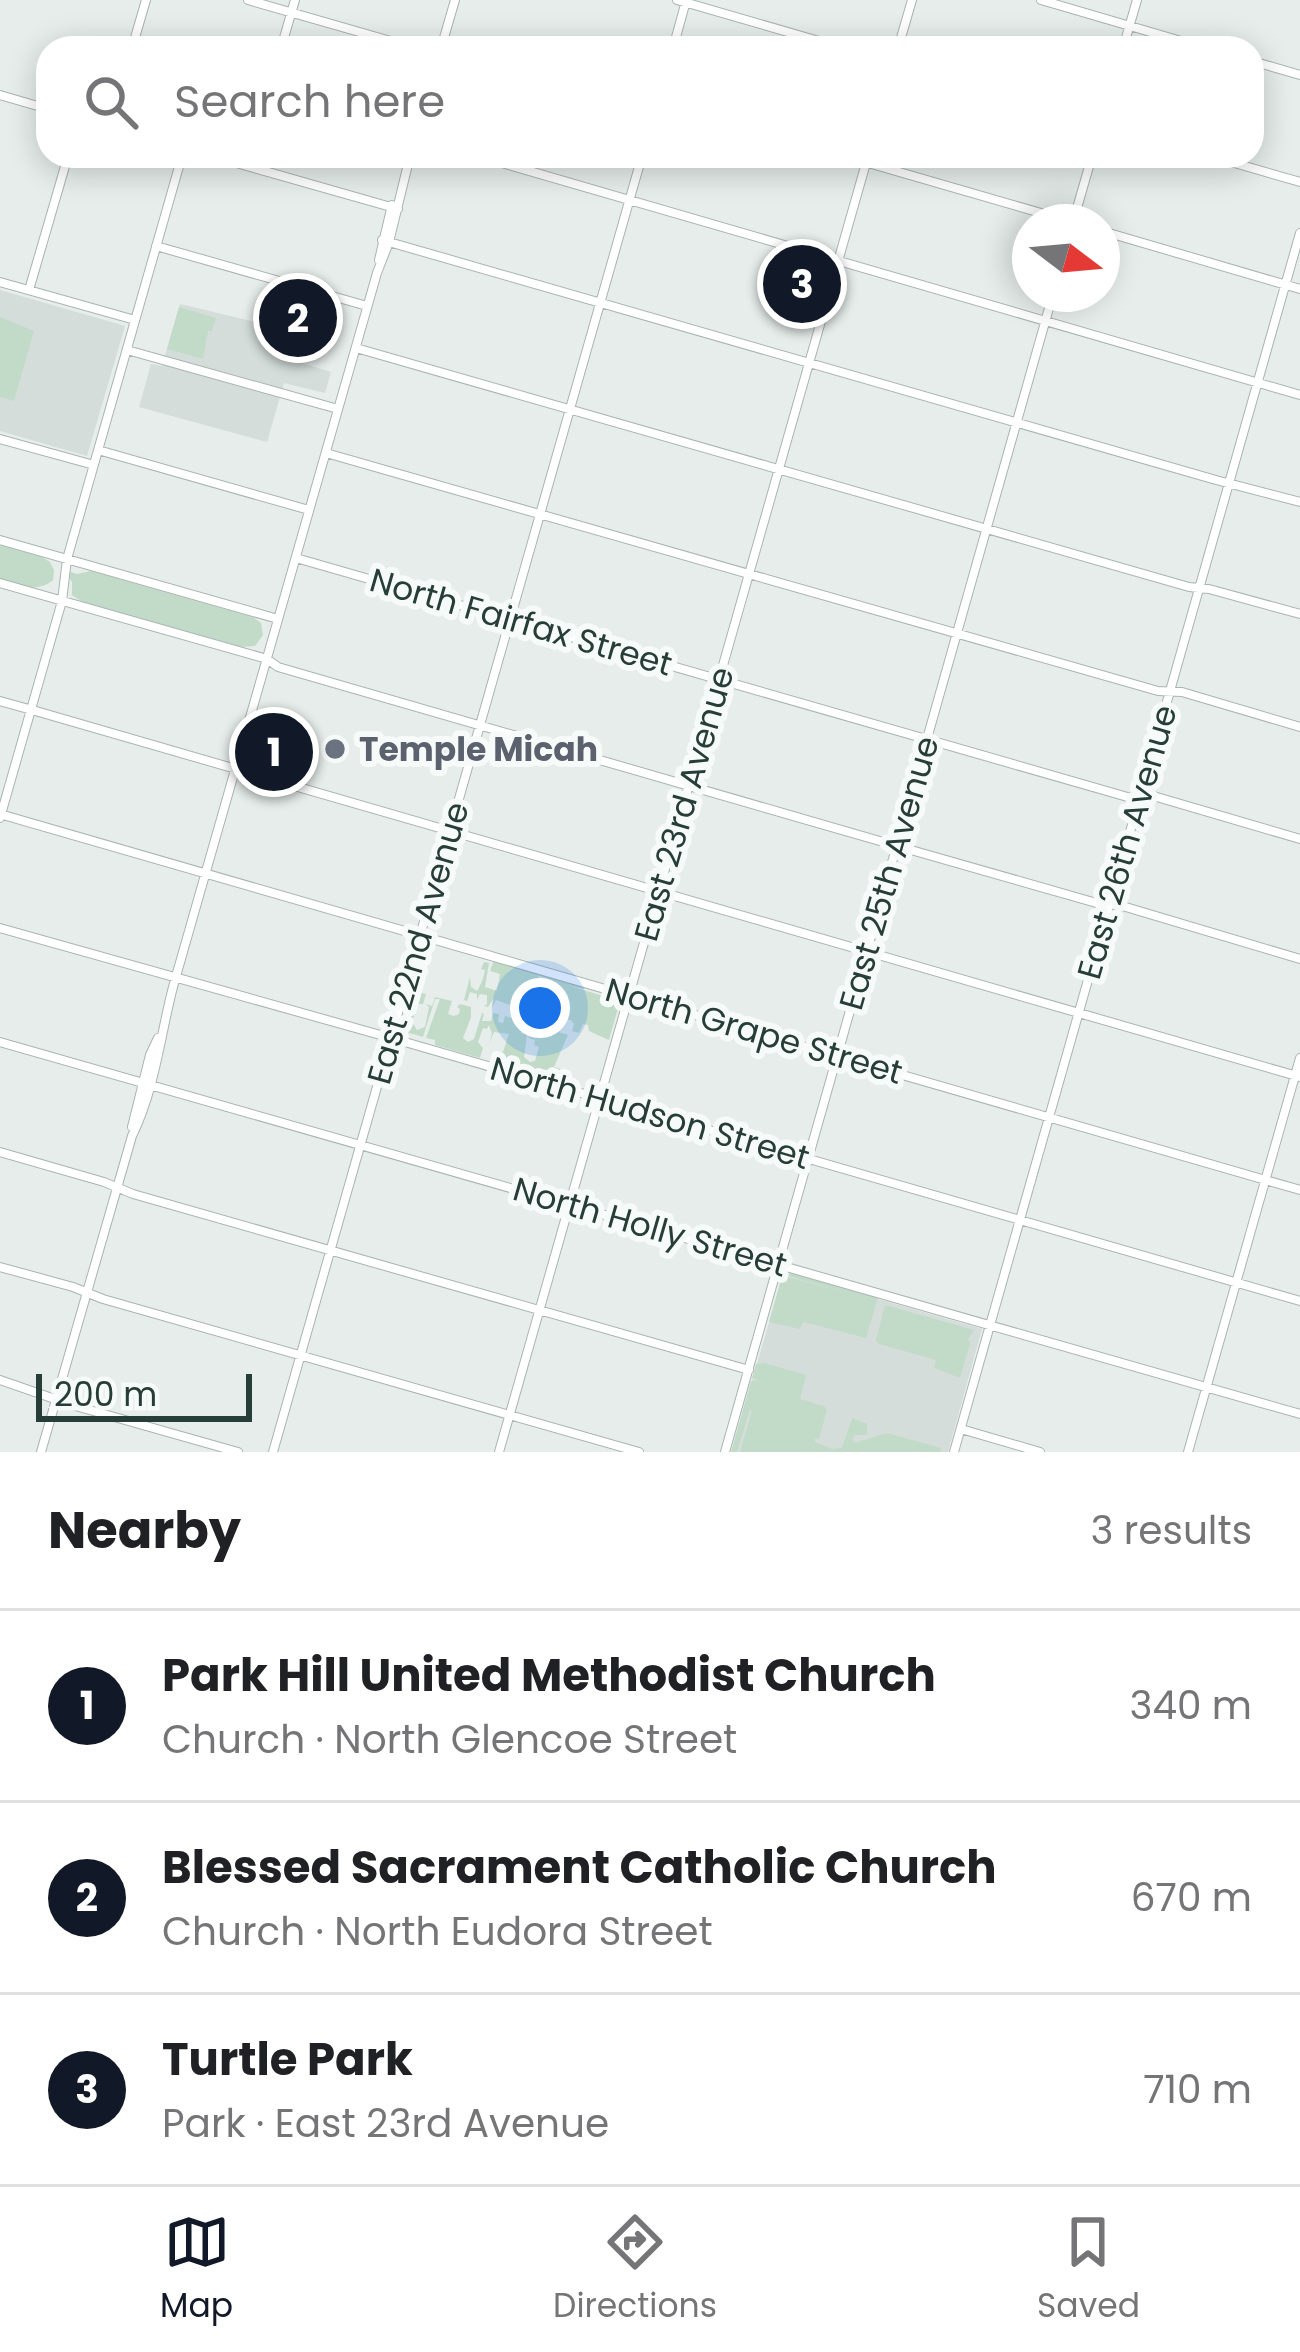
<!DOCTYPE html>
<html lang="en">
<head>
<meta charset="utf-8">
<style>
	body { margin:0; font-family:Poppins,sans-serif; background:#f6f6f6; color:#202124 }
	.compass { position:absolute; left:1012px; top:204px; width:108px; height:108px; border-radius:50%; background:#fff; box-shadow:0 6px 30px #0003; rotate:106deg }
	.scale { position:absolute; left:36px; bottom:30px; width:216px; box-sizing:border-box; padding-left:12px; border:6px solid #273d37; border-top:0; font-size:33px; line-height:42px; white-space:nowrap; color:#273d37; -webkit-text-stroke:9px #f6faf8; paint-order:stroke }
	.you { position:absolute; left:540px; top:1008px; width:42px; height:42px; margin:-30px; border:9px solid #fff; border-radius:50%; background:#1a73e8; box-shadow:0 0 0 18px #1a73e833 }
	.badge { display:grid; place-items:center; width:78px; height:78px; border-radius:50%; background:#111827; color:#fff; font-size:39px; font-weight:700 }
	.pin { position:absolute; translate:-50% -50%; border:6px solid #fff; box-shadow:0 3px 12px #0006 }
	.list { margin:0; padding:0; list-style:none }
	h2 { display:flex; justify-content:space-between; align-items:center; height:156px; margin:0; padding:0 48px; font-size:51px }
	h2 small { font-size:39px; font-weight:400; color:#757577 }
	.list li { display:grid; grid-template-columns:78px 1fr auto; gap:36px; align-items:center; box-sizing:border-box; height:192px; padding:0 48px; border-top:3px solid #e0e0e0 }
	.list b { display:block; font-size:45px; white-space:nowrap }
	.list p { margin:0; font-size:39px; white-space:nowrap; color:#757577 }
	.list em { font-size:39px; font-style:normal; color:#757577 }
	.icon { flex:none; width:66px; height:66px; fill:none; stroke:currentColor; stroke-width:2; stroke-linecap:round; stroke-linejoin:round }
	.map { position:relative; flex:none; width:1300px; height:1452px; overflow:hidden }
	.search { position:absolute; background:#fff; box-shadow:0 6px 30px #0003; left:36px; right:36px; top:36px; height:132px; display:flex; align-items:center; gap:30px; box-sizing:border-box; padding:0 42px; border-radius:36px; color:#757577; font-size:45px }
	.sheet { height:732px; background:#fff }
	nav { display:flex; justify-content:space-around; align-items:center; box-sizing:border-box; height:168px; border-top:3px solid #e0e0e0; background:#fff; font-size:33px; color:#757577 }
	nav a { display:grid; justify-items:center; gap:6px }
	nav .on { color:#111827 }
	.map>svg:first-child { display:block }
</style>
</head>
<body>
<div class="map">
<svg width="1300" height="1452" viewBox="0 0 1300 1452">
	<rect width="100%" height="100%" fill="#e6edea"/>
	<path fill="#d4ddd9" d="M0,290L125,326L87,456L0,431Z
		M180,304L263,324L261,336L290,344L291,341L303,344L299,362L331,372L325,393L284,383L267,442L139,407L151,364L162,366Z
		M784,1272L982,1329L948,1452H731Z"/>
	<path fill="#c2dbc8" d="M179,307L216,318L212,331H208L203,359L167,349Z
		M0,317L34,331L14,401L0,397Z
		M0,545L42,557L50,562L54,570L53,580C37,594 18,584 0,579Z
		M65,570L77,574L91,571L253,617L261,623L263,635L255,646L241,647L84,603L72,595V582Z
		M494,960L584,986V989L570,986L620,1001L609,1040L589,1031L588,1025L583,1024L579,1033L572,1031L574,1024L571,1020L559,1019L557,1026L548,1024L550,1016L542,1014L538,1021L541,1008L538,1006L539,1000L536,999L539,979L550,980L539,976L537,982H530L524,1003L528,1005L524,1017L512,1012L513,1006L496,1000L492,1008L494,998L488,1007L484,1006L487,1004V995L480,994L477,1000V994L470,992L467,1001L464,1000L470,977L471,987L477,991C482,983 483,979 485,970L481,969L484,962L489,963L485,987L497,991L500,974L490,971Z
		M418,992L426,994L423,1004H418L412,1022L417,1030L425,1027L429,1007L425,1004L432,1006L435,997L452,1001L448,1014L454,1016L459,1014L460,1009L457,1007L460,1004L471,1007V1017L463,1038L468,1042L474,1039L482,1013L484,1014L482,1021H491L493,1013L499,1014L498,1022L503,1023L505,1016L522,1021L521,1033L527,1035L524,1057L530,1062L535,1061L539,1047L534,1045L535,1040L528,1038L533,1028L544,1033L546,1028L568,1035L554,1067L570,1072L568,1079L557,1075L555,1080L529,1072V1064L524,1071L497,1063L499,1052H503L509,1034L494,1032L489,1044L492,1034L489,1025L487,1029L483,1028L478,1042L483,1048L480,1058L435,1045V1040L426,1038L440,999H435L423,1037L406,1032Z
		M790,1272L878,1297L866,1338L803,1322L800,1329L769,1322L782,1276L787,1283L788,1277L846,1293L789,1276Z
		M885,1305L974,1330L967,1341L971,1340L960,1378L934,1368L936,1360L879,1344L876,1340Z
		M764,1363L806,1375L800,1399L824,1406L827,1410L819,1439L815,1438V1442L832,1449L842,1448L852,1418L867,1424V1435H855L852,1439L855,1443L887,1433L941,1448L940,1452H740L752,1411L750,1409L737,1452H731L751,1381L759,1380L752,1378L756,1364Z"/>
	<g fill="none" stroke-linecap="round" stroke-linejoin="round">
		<defs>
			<path id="minor" d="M248,0L415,48
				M677,0L843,48
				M1041,0L1205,48
				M444,39L474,48
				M132,48L146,0
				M281,48L295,0
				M441,48L455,0
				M673,48L686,1
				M898,48L912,0
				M1123,48L1137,0
				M1252,61L1300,75
				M0,95L48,109
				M212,156L398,209
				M478,156L1300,395
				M844,156L1072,222
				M1210,156L1300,182
				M1073,222L1092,156
				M1102,231L1300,289
				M382,240L1216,480L1300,502
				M156,246L367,306
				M379,260L392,205
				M0,282L135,320
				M29,290L68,156
				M356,348L1189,587L1209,589L1300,614
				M127,350L338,409
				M0,439L94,465
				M98,450L309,510
				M326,453L1158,691L1182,692L1300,727
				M0,540L278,619
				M296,558L1131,798L1150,795L1300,839
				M0,583L267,659L278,667L897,846L1100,904L1119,905L1300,959
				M0,701C434,823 866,952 1300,1077
				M0,814L1300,1190
				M0,818L62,601L67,559L182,156
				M0,928L391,1038L1300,1301
				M0,1042L1300,1414
				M132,1127L150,1055L158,1038
				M0,1152L104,1182L133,1194L749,1370
				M0,1267L73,1287L103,1299L639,1452
				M0,1380L72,1405L238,1452
				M961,1429L1040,1452
				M41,1452L132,1136C155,1089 160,1037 173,987L377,273L389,242L410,156
				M273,1452L642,156
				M499,1452L868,156
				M725,1452L1053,294
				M954,1452L1300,233
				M1188,1452L1300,1058"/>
		</defs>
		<use href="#minor" stroke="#a9b5b1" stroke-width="10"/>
		<use href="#minor" stroke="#fff" stroke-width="8"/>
	</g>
	<circle fill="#6b7280" stroke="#f6faf8" stroke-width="4.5" cx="335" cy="749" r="12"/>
	<g text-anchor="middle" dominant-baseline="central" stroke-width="12" stroke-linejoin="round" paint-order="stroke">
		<g font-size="33" fill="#273d37" stroke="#f6faf8">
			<text transform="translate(521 622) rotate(16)">North Fairfax Street</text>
			<text transform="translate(684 804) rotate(-74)">East 23rd Avenue</text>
			<text transform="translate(1127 842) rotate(-74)">East 26th Avenue</text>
			<text transform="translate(889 873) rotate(-74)">East 25th Avenue</text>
			<text transform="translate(418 943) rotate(-74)">East 22nd Avenue</text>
			<text transform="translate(754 1031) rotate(16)">North Grape Street</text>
			<text transform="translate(650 1113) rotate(16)">North Hudson Street</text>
			<text transform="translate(650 1227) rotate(16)">North Holly Street</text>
		</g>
		<g font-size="33" font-weight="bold" fill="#5b616d" stroke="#f6faf8" text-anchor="start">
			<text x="359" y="749">Temple Micah</text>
		</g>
	</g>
</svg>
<svg class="compass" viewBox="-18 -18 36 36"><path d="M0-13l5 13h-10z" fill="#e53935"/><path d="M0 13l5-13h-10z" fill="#757577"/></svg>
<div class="scale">200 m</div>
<div class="you"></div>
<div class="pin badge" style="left:274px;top:752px">1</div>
<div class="pin badge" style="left:298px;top:318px">2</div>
<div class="pin badge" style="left:802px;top:284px">3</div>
<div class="search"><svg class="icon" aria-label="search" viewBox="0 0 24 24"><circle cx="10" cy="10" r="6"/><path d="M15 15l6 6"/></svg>Search here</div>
</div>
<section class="sheet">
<h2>Nearby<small>3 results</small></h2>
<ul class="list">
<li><span class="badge">1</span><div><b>Park Hill United Methodist Church</b><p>Church · North Glencoe Street</p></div><em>340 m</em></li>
<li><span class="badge">2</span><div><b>Blessed Sacrament Catholic Church</b><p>Church · North Eudora Street</p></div><em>670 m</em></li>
<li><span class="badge">3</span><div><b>Turtle Park</b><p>Park · East 23rd Avenue</p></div><em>710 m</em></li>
</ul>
</section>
<nav>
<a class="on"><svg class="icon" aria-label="map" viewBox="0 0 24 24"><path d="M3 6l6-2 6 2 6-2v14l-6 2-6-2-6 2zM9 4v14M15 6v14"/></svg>Map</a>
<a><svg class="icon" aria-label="directions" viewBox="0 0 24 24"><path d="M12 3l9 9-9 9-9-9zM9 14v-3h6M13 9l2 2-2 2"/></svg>Directions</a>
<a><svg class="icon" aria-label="saved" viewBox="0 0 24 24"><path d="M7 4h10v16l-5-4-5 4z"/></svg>Saved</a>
</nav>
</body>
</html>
